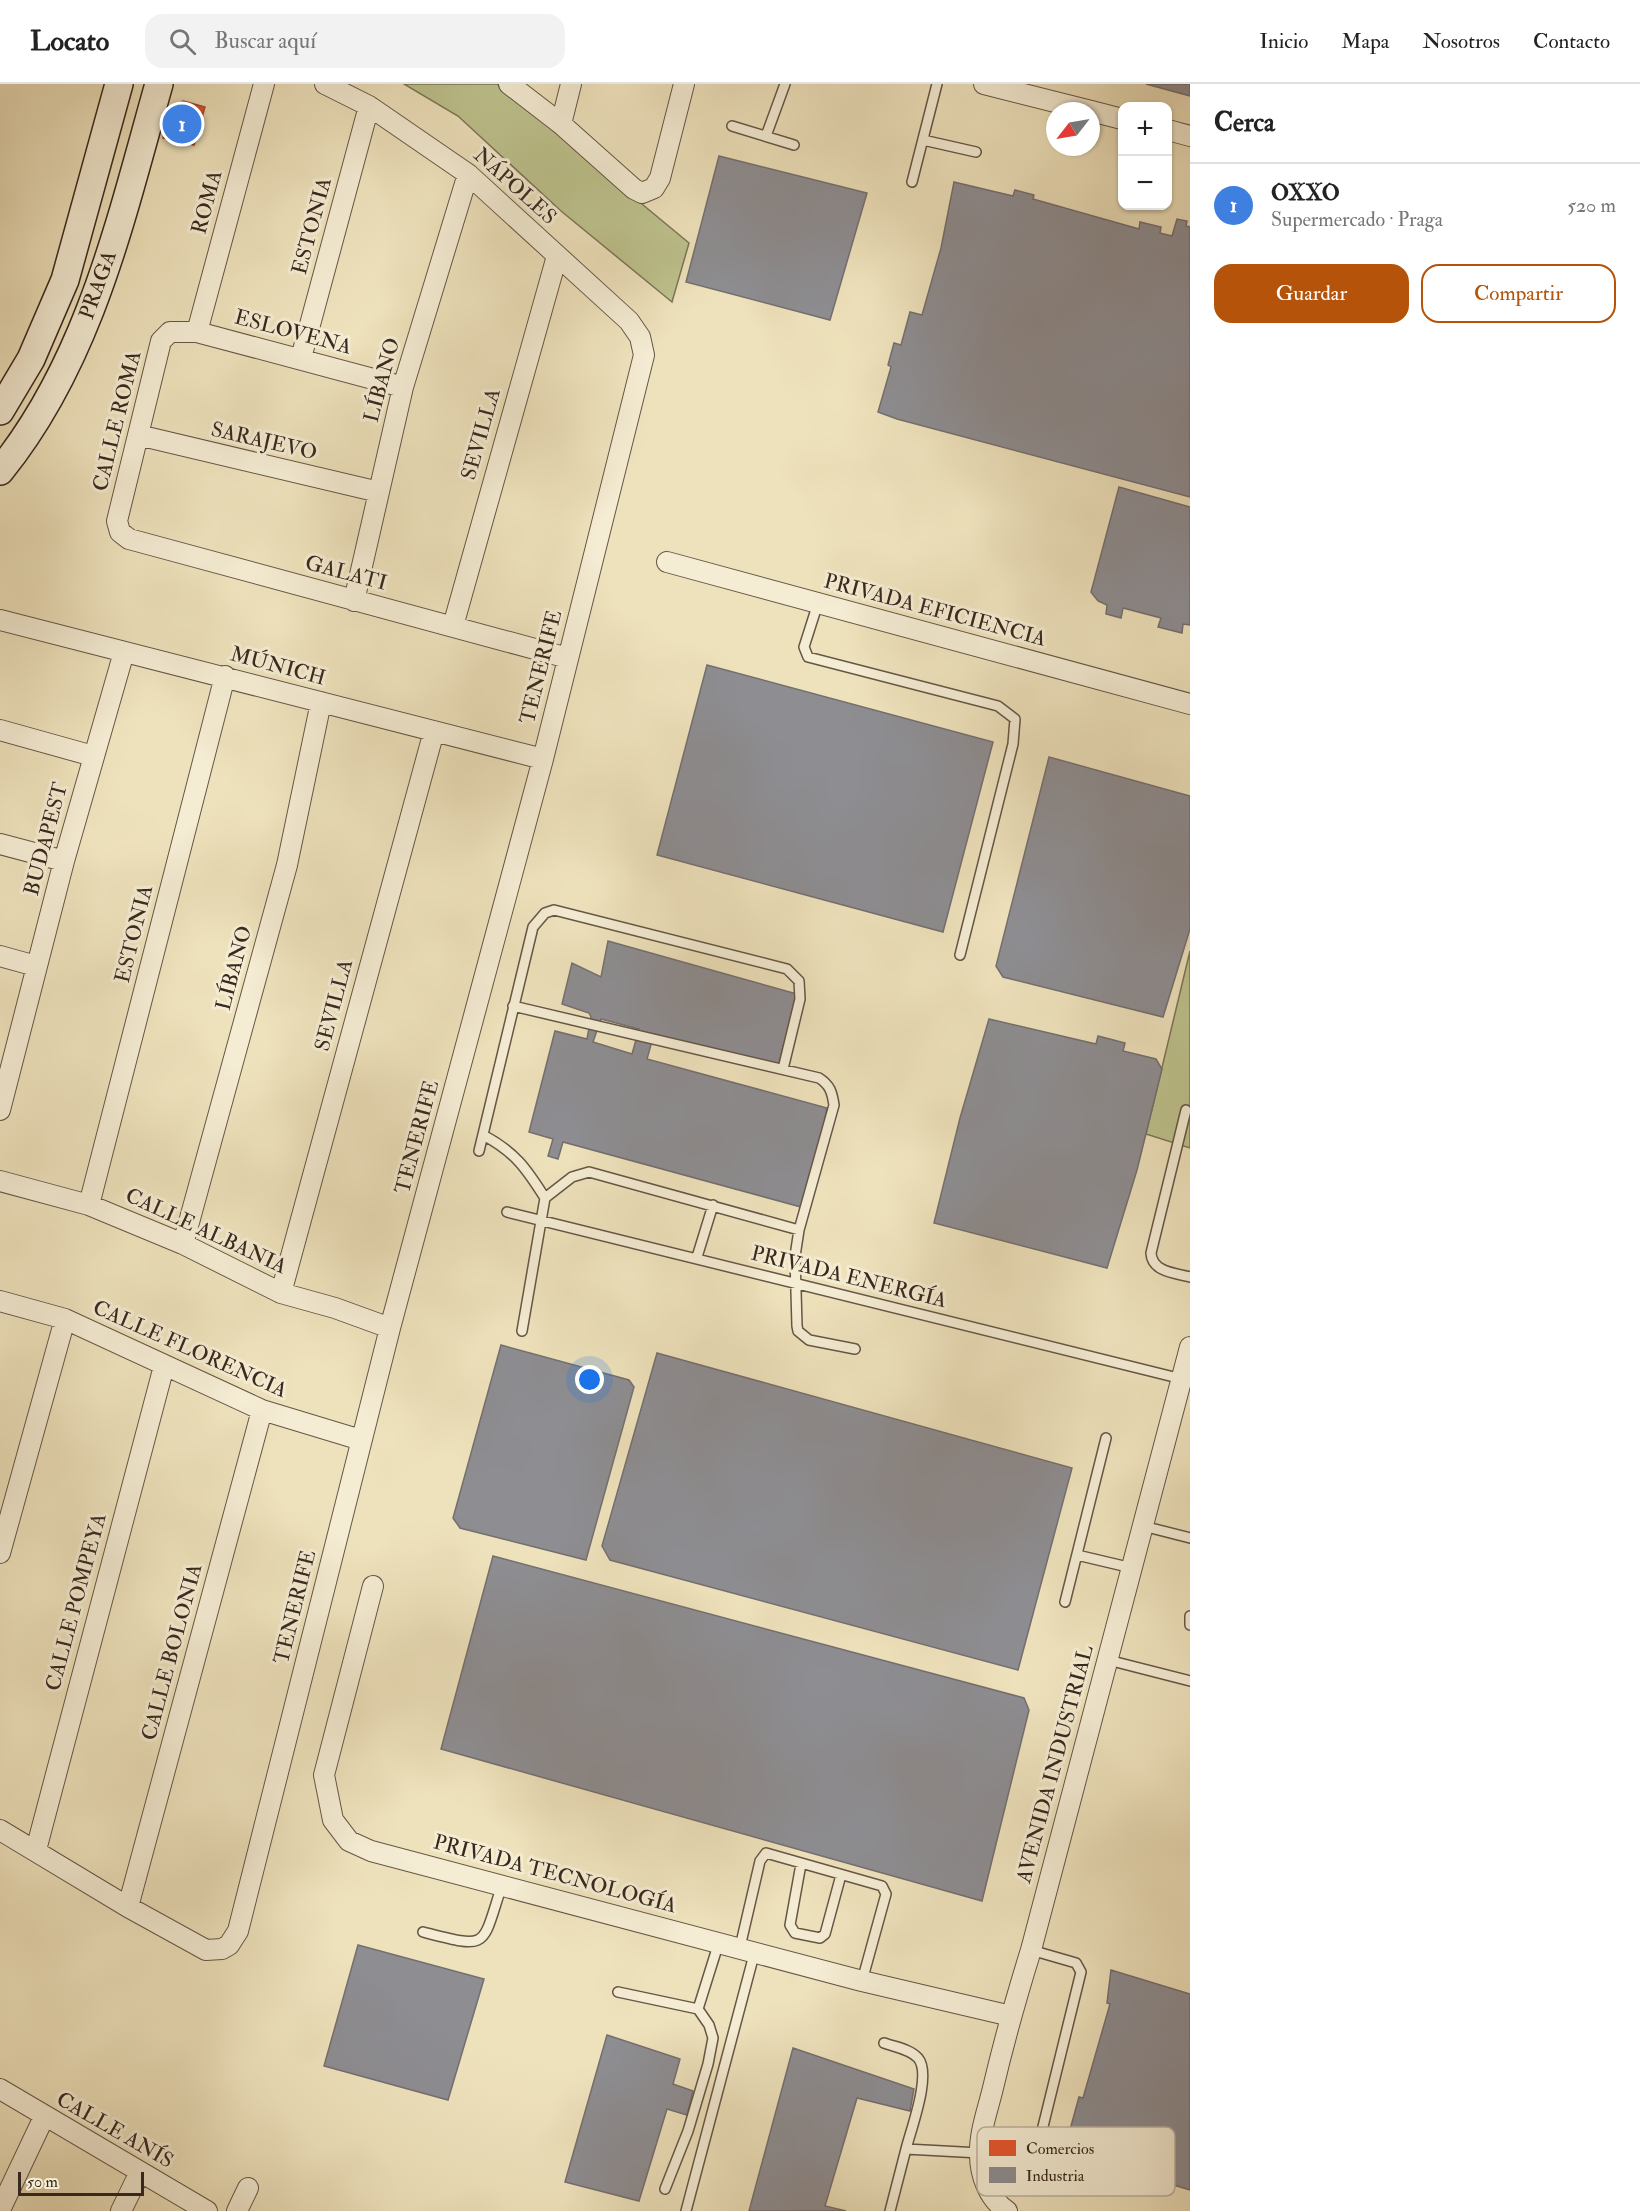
<!DOCTYPE html>
<html lang="es">
<head>
<meta charset="utf-8">
<style>
	body { margin:0; font-family:"IM FELL Double Pica",serif; background:#f2f2f2; color:#222 }
	.controls { position:absolute; right:18px; top:18px; display:grid; overflow:hidden; border-radius:12px; box-shadow:0 2px 4px #0004 }
	.controls button { width:54px; height:54px; display:grid; place-items:center; padding:0; border:0; border-bottom:2px solid #e0e0e0; background:#fff; color:#222; font:30px sans-serif }
	.compass { position:absolute; left:1046px; top:18px; width:54px; height:54px; border-radius:50%; background:#fff; box-shadow:0 2px 4px #0004; rotate:239deg }
	.scale { position:absolute; left:18px; bottom:15px; width:126px; box-sizing:border-box; padding-left:6px; border:3px solid #39281e; border-top:0; font-size:16px; line-height:21px; white-space:nowrap; color:#39281e; -webkit-text-stroke:4px #f4ecd3; paint-order:stroke }
	.you { position:absolute; left:590px; top:1296px; width:21px; height:21px; margin:-15px; border:4px solid #fff; border-radius:50%; background:#1a73e8; box-shadow:0 0 0 9px #1a73e833 }
	.badge { display:grid; place-items:center; width:39px; height:39px; border-radius:50%; background:#b45309; color:#fff; font-size:20px; font-weight:700 }
	.pin { position:absolute; translate:-50% -50%; border:3px solid #fff; box-shadow:0 2px 6px #0006 }
	.list { margin:0; padding:0; list-style:none }
	h2 { display:flex; justify-content:space-between; align-items:center; height:78px; margin:0; padding:0 24px; font-size:26px }
	h2 small { font-size:20px; font-weight:400; color:#767676 }
	.list li { display:grid; grid-template-columns:39px 1fr auto; gap:18px; align-items:center; box-sizing:border-box; height:84px; padding:0 24px; border-top:2px solid #e0e0e0 }
	.list b { display:block; font-size:22px; white-space:nowrap }
	.list p { margin:0; font-size:20px; white-space:nowrap; color:#767676 }
	.list em { font-size:20px; font-style:normal; color:#767676 }
	.actions { display:flex; gap:12px; padding:18px 24px }
	.actions a { flex:1; padding:14px 0; border:2px solid #b45309; border-radius:18px; text-align:center; font-size:21px; color:#b45309 }
	.actions .main { background:#b45309; color:#fff }
	.icon { flex:none; width:33px; height:33px; fill:none; stroke:currentColor; stroke-width:2; stroke-linecap:round; stroke-linejoin:round }
	.map { position:relative; flex:none; width:1190px; height:2127px; overflow:hidden }
	header { display:flex; align-items:center; gap:36px; box-sizing:border-box; height:84px; padding:0 30px; background:#fff; border-bottom:2px solid #e0e0e0 }
	header strong { font-size:28px }
	nav { display:flex; gap:33px; margin-inline-start:auto; font-size:21px }
	.search { width:420px; height:54px; background:#f2f2f2; display:flex; align-items:center; gap:15px; box-sizing:border-box; padding:0 21px; border-radius:18px; color:#767676; font-size:22px }
	main { display:flex }
	aside { flex:1; background:#fff }
	.map>svg:first-child { display:block }
</style>
</head>
<body>
<header>
<strong>Locato</strong>
<div class="search"><svg class="icon" aria-label="search" viewBox="0 0 24 24"><circle cx="10" cy="10" r="6"/><path d="M15 15l6 6"/></svg>Buscar aquí</div>
<nav><a>Inicio</a><a>Mapa</a><a>Nosotros</a><a>Contacto</a></nav>
</header>
<main>
<div class="map">
<svg width="1190" height="2127" viewBox="0 0 1190 2127">
	<rect width="100%" height="100%" fill="#eee2bc"/>
	<filter id="stains"><feTurbulence type="fractalNoise" baseFrequency=".00333" numOctaves="4"/><feColorMatrix values="0 0 0 0 .2 0 0 0 0 .09 0 0 0 0 .02 0 0 0 .5 -.17"/></filter>
	<radialGradient id="worn" r=".72"><stop offset=".6" stop-color="#630" stop-opacity="0"/><stop offset="1" stop-color="#630" stop-opacity=".3"/></radialGradient>
	<path fill="#bdc28d" stroke="#7b7556" stroke-width="1.5" d="M404,0H497L689,159L672,218L561,127L458,32Z
		M1190,867V1064L1146,1050Z"/>
	<path fill="#e4572e" stroke="#b14929" stroke-width="1.5" d="M183,17L205,23L194,61L163,54L170,24Z"/>
	<path fill="#8d8d92" stroke="#746f6f" stroke-width="1.5" fill-rule="evenodd" d="M1146,0H1190V12Z
		M719,72L867,109L830,236L686,198Z
		M954,98L1013,112L1015,106L1034,111L1033,115L1139,145L1140,138L1161,143L1160,149L1172,152L1177,135L1187,137L1186,142L1190,143V413L897,335L878,328L891,283L888,281L894,259L901,261L910,228L922,231L941,164Z
		M1119,403L1190,423V541L1183,540L1182,549L1158,543L1161,534L1123,524L1121,534L1106,530L1107,521L1098,517L1091,508Z
		M707,581L993,658L943,848L657,771Z
		M1049,673L1190,712V845L1163,933L1003,893L996,882Z
		M608,857L797,910L778,983L654,950L647,975L827,1024L818,1071L801,1123L563,1058L558,1075L548,1072L553,1055L529,1048L555,947L587,955L591,933L589,929L562,920L572,879L601,893ZM601,935L639,945L632,970L593,958Z
		M989,935L1096,960L1098,952L1125,959L1123,967L1156,975L1162,985L1137,1086L1107,1184L934,1139L960,1034Z
		M501,1261L629,1296L634,1303L586,1476L460,1444L453,1434Z
		M657,1269L1072,1384L1018,1586L610,1476L602,1462Z
		M493,1472L1024,1614L1029,1626L982,1817L441,1665Z
		M358,1861L484,1895L448,2016L324,1982Z
		M1111,1886L1190,1910V2106L1170,2100L1174,2091L1075,2064L1068,2053L1079,2013L1083,2014L1110,1920L1107,1919Z
		M607,1951L680,1975L673,2000L693,2007L687,2031L667,2025L639,2117L565,2098Z
		M793,1964L914,2005L910,2027L857,2014L825,2122L846,2127H749Z"/>
	<g fill="none" stroke-linecap="round" stroke-linejoin="round">
		<defs>
			<path id="lane" d="M732,42L794,61
				M766,52L785,0
				M923,56L976,68
				M912,98L937,0
				M818,519L804,563L808,573L998,622L1015,635L1013,660L960,871
				M513,922L819,994C830,1001 832,1008 834,1021L799,1146L795,1172L797,1242L798,1247L809,1256L855,1265
				M1186,1026L1151,1169C1152,1188 1175,1189 1190,1193
				M483,1051C515,1068 526,1084 545,1114
				M479,1067L533,843L545,829L554,826L787,885L799,897L800,915L783,985
				M507,1128L1182,1295
				M697,1173L713,1121
				M522,1247L545,1114L572,1093L589,1088L799,1146
				M1143,1442L1190,1454
				M1077,1471L1132,1484
				M1065,1518L1106,1354
				M1190,1532V1541
				M1108,1576L1190,1597
				M801,1780L790,1841L795,1849L820,1854L825,1850L841,1791
				M423,1848C490,1865 481,1865 502,1801
				M740,1863L760,1777L766,1769L882,1802L886,1810L862,1897
				M1031,1866L1076,1879L1081,1888L1036,2071
				M618,1908L698,1925L719,1858
				M884,1959C895,1963 910,1965 918,1974C932,1990 911,2045 906,2065
				M665,2105L688,2047L708,1980L713,1954L709,1941L698,1925
				M686,2127L755,1867
				M890,2127L906,2065L980,2069"/>
			<path id="street" d="M509,0L561,40L634,105L642,109L654,104L660,94L684,0
				M984,0L1091,27
				M1091,27L1122,35
				M561,40L571,0
				M1168,46L1190,52
				M197,248L264,0
				M301,274L369,22
				M403,303L197,248H170L161,257L117,437L120,448L129,455L568,574
				M138,351L379,408
				M667,478L1190,620
				M354,517L403,303L468,90
				M0,536L543,675
				M453,542L557,172
				M0,646L93,672
				M0,760L64,777
				M0,872L36,882
				M0,1026L64,777L124,568
				M0,1097L89,1121L183,1160L281,1209L335,1224L390,1244
				M89,1121L225,592
				M183,1160L287,781L321,618
				M281,1209L434,647
				M0,1217L65,1235L262,1326L361,1356
				M0,1469L65,1235
				M373,1502L324,1691L333,1736L349,1757L371,1767L862,1897L1011,1932
				M0,1746L128,1823L206,1866L222,1865L229,1861L238,1847L390,1244L543,675L644,271L640,253L629,237L468,90L369,22L325,0
				M36,1766L164,1282
				M128,1823L262,1326
				M0,2005L207,2127
				M0,2126L44,2033
				M121,2127L140,2088
				M237,2127L248,2104
				M1007,2127C989,2115 980,2092 980,2071C979,2049 988,2025 993,2004C1004,1957 1017,1911 1031,1866L1190,1263"/>
			<path id="secondary" d="M0,327L31,275L65,196L119,0
				M0,387C90,276 121,134 159,0"/>
		</defs>
		<use href="#lane" stroke="#665646" stroke-width="12"/>
		<use href="#street" stroke="#665646" stroke-width="22"/>
		<use href="#secondary" stroke="#39281e" stroke-width="30"/>
		<use href="#lane" stroke="#f4ecd3" stroke-width="9"/>
		<use href="#street" stroke="#f4ecd3" stroke-width="20"/>
		<use href="#secondary" stroke="#f4ecd3" stroke-width="27"/>
	</g>
	<g text-anchor="middle" dominant-baseline="central" stroke-width="6" stroke-linejoin="round" paint-order="stroke">
		<g font-size="21" fill="#39281e" stroke="#f4ecd3">
			<text transform="translate(515 102) rotate(42)">NÁPOLES</text>
			<text transform="translate(207 118) rotate(-75)">ROMA</text>
			<text transform="translate(312 142) rotate(-75)">ESTONIA</text>
			<text transform="translate(98 201) rotate(-70)">PRAGA</text>
			<text transform="translate(293 248) rotate(15)">ESLOVENA</text>
			<text transform="translate(382 296) rotate(-75)">LÍBANO</text>
			<text transform="translate(117 337) rotate(-76)">CALLE ROMA</text>
			<text transform="translate(481 350) rotate(-74)">SEVILLA</text>
			<text transform="translate(264 357) rotate(13)">SARAJEVO</text>
			<text transform="translate(346 489) rotate(15)">GALATI</text>
			<text transform="translate(935 526) rotate(15)">PRIVADA EFICIENCIA</text>
			<text transform="translate(278 582) rotate(15)">MÚNICH</text>
			<text transform="translate(541 583) rotate(-76)">TENERIFE</text>
			<text transform="translate(46 755) rotate(-75)">BUDAPEST</text>
			<text transform="translate(134 850) rotate(-76)">ESTONIA</text>
			<text transform="translate(234 884) rotate(-75)">LÍBANO</text>
			<text transform="translate(334 921) rotate(-75)">SEVILLA</text>
			<text transform="translate(417 1053) rotate(-75)">TENERIFE</text>
			<text transform="translate(206 1147) rotate(25)">CALLE ALBANIA</text>
			<text transform="translate(849 1193) rotate(14)">PRIVADA ENERGÍA</text>
			<text transform="translate(190 1265) rotate(24)">CALLE FLORENCIA</text>
			<text transform="translate(76 1518) rotate(-75)">CALLE POMPEYA</text>
			<text transform="translate(295 1523) rotate(-76)">TENERIFE</text>
			<text transform="translate(172 1568) rotate(-75)">CALLE BOLONIA</text>
			<text transform="translate(1055 1680) rotate(-75)">AVENIDA INDUSTRIAL</text>
			<text transform="translate(555 1790) rotate(15)">PRIVADA TECNOLOGÍA</text>
			<text transform="translate(115 2046) rotate(30)">CALLE ANÍS</text>
		</g>
	</g>
	<rect x="977" y="2043" width="198" height="69" rx="9" fill="#f4ecd3" stroke="#bcb19d" stroke-width="1.5"/>
	<rect x="989" y="2056" width="27" height="16" fill="#e4572e"/>
	<rect x="989" y="2083" width="27" height="16" fill="#8d8d92"/>
	<g font-size="16" fill="#39281e">
		<text x="1026" y="2070">Comercios</text>
		<text x="1026" y="2097">Industria</text>
	</g>
	<rect width="100%" height="100%" filter="url(#stains)"/>
	<rect width="100%" height="100%" fill="url(#worn)"/>
</svg>
<div class="controls">
<button>+</button>
<button>−</button>
</div>
<svg class="compass" viewBox="-18 -18 36 36"><path d="M0-13l5 13h-10z" fill="#e53935"/><path d="M0 13l5-13h-10z" fill="#767676"/></svg>
<div class="scale">50 m</div>
<div class="you"></div>
<div class="pin badge" style="left:182px;top:40px;background:#3f7fe0">1</div>
</div>
<aside>
<h2>Cerca<small></small></h2>
<ul class="list">
<li><span class="badge" style="background:#3f7fe0">1</span><div><b>OXXO</b><p>Supermercado · Praga</p></div><em>520 m</em></li>
</ul>
<div class="actions"><a class="main">Guardar</a><a>Compartir</a></div>
</aside>
</main>
</body>
</html>
